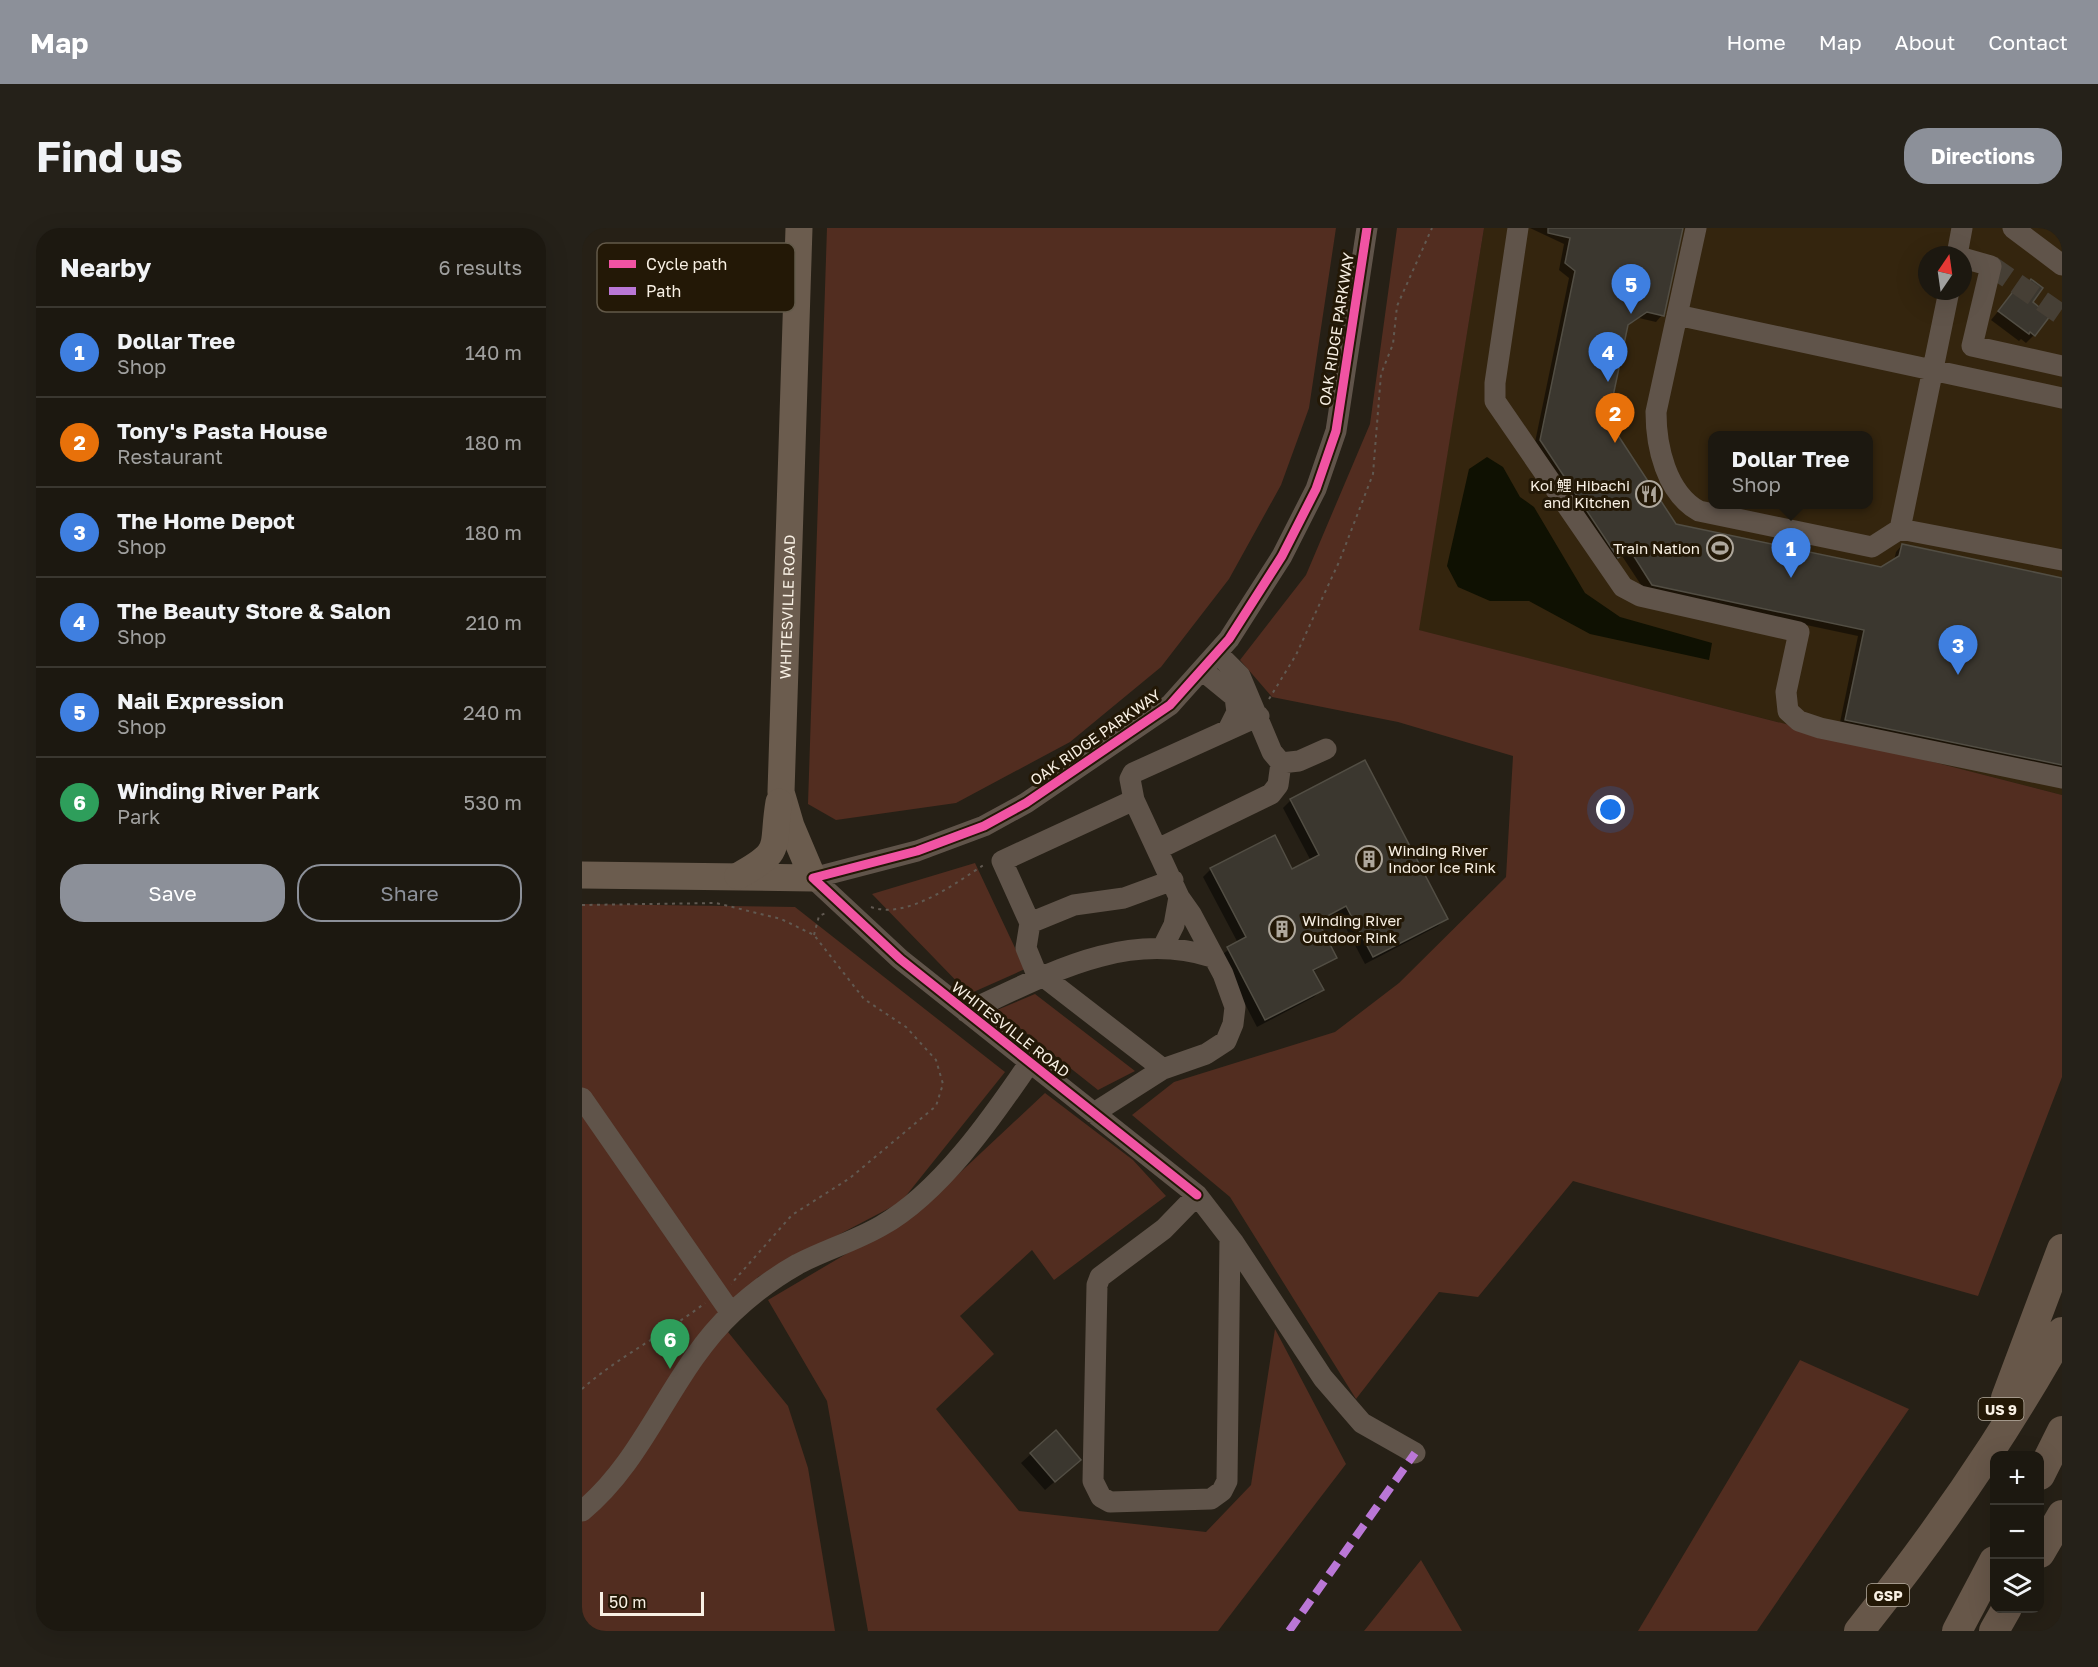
<!DOCTYPE html>
<html lang="en">
<head>
<meta charset="utf-8">
<style>
	body { margin:0; font-family:"Golos Text","Noto Sans SC",sans-serif; background:#252119; color:#f1f3f6 }
	.controls { position:absolute; right:18px; bottom:18px; display:grid; overflow:hidden; border-radius:12px; box-shadow:0 6px 24px #0002 }
	.controls button { width:54px; height:54px; display:grid; place-items:center; padding:0; border:0; border-bottom:2px solid #3a3730; background:#1c1810; color:#f1f3f6; font:30px sans-serif }
	.compass { position:absolute; left:1336px; top:18px; width:54px; height:54px; border-radius:50%; background:#1c1810; box-shadow:0 6px 24px #0002; rotate:13deg }
	.scale { position:absolute; left:18px; bottom:15px; width:104px; box-sizing:border-box; padding-left:6px; border:3px solid #f8f0e4; border-top:0; font-size:16px; line-height:21px; white-space:nowrap; color:#f8f0e4; -webkit-text-stroke:4px #231806; paint-order:stroke }
	.you { position:absolute; left:1029px; top:582px; width:21px; height:21px; margin:-15px; border:4px solid #fff; border-radius:50%; background:#1a73e8; box-shadow:0 0 0 9px #1a73e833 }
	.badge { display:grid; place-items:center; width:39px; height:39px; border-radius:50%; background:#8c9099; color:#fff; font-size:20px; font-weight:700 }
	.pin { position:absolute; translate:-50% -50px; filter:drop-shadow(0 2px 3px #0008) }
	.pin::after { content:''; position:absolute; top:32px; width:21px; height:18px; background:inherit; clip-path:polygon(0 0,100% 0,50% 100%) }
	.popup { position:absolute; left:1126px; top:203px; width:165px; height:78px; box-sizing:border-box; display:grid; place-content:center; border-radius:12px; background:#1c1810; filter:drop-shadow(0 2px 4px #0005); font-size:20px; white-space:nowrap; color:#a0a09f }
	.popup b { font-size:22px; color:#f1f3f6 }
	.popup::after { content:''; position:absolute; left:50%; top:100%; margin-left:-12px; border:12px solid transparent; border-top-color:#1c1810 }
	.list { margin:0; padding:0; list-style:none }
	h2 { display:flex; justify-content:space-between; align-items:center; height:78px; margin:0; padding:0 24px; font-size:26px }
	h2 small { font-size:20px; font-weight:400; color:#a0a09f }
	.list li { display:grid; grid-template-columns:39px 1fr auto; gap:18px; align-items:center; box-sizing:border-box; height:90px; padding:0 24px; border-top:2px solid #3a3730 }
	.list b { display:block; font-size:22px; white-space:nowrap }
	.list p { margin:0; font-size:20px; white-space:nowrap; color:#a0a09f }
	.list em { font-size:20px; font-style:normal; color:#a0a09f }
	.actions { display:flex; gap:12px; padding:18px 24px }
	.actions a { flex:1; padding:14px 0; border:2px solid #8c9099; border-radius:24px; text-align:center; font-size:21px; color:#8c9099 }
	.actions .main { background:#8c9099; color:#fff }
	.icon { flex:none; width:33px; height:33px; fill:none; stroke:currentColor; stroke-width:2; stroke-linecap:round; stroke-linejoin:round }
	.map { position:relative; flex:none; width:1480px; height:1403px; overflow:hidden; border-radius:24px }
	header { display:flex; align-items:center; gap:36px; box-sizing:border-box; height:84px; padding:0 30px; background:#8c9099; color:#fff }
	header strong { font-size:28px }
	nav { display:flex; gap:33px; margin-inline-start:auto; font-size:21px }
	.intro { display:flex; align-items:center; justify-content:space-between; box-sizing:border-box; height:144px; padding:0 36px }
	h1 { margin:0; font-size:42px }
	.button { padding:15px 27px; border-radius:24px; background:#8c9099; color:#fff; font-size:21px; font-weight:700 }
	main { display:flex; gap:36px; padding:0 36px }
	aside { flex:1; background:#1c1810; border-radius:24px; box-shadow:0 6px 24px #0002 }
	.map>svg:first-child { display:block }
</style>
</head>
<body>
<header>
<strong>Map</strong>
<nav><a>Home</a><a>Map</a><a>About</a><a>Contact</a></nav>
</header>
<div class="intro"><h1>Find us</h1><a class="button">Directions</a></div>
<main>
<aside>
<h2>Nearby<small>6 results</small></h2>
<ul class="list">
<li><span class="badge" style="background:#3f7fe0">1</span><div><b>Dollar Tree</b><p>Shop</p></div><em>140 m</em></li>
<li><span class="badge" style="background:#e8710a">2</span><div><b>Tony's Pasta House</b><p>Restaurant</p></div><em>180 m</em></li>
<li><span class="badge" style="background:#3f7fe0">3</span><div><b>The Home Depot</b><p>Shop</p></div><em>180 m</em></li>
<li><span class="badge" style="background:#3f7fe0">4</span><div><b>The Beauty Store &amp; Salon</b><p>Shop</p></div><em>210 m</em></li>
<li><span class="badge" style="background:#3f7fe0">5</span><div><b>Nail Expression</b><p>Shop</p></div><em>240 m</em></li>
<li><span class="badge" style="background:#2e9e5b">6</span><div><b>Winding River Park</b><p>Park</p></div><em>530 m</em></li>
</ul>
<div class="actions"><a class="main">Save</a><a>Share</a></div>
</aside>
<div class="map">
<svg width="1480" height="1403" viewBox="0 0 1480 1403">
	<rect width="100%" height="100%" fill="#262016"/>
	<path fill="#34250e" fill-rule="evenodd" d="M902,0H1480V567L836,402ZM1345,27H1381V63H1345ZM1131,208H1287V276H1131Z"/>
	<path fill="#522d20" d="M245,0H754L727,180L699,257L647,351L579,439L488,514L374,575L254,592L226,576Z
		M815,0H902L837,402L1480,567V849L1396,1068L991,953L896,1069L857,1064L774,1171L648,969L550,887L592,854L753,804L817,755L924,649L931,528L816,494L690,469L658,432L724,347L788,196Z
		M393,635L443,741L387,766L290,666Z
		M0,676L213,679L423,844L319,974L176,1049L146,1104L206,1178L226,1240L253,1403H0Z
		M453,766L553,843L516,862L415,782Z
		M463,865L551,932L584,968L472,1052L450,1022L378,1088L412,1126L354,1181L437,1283L624,1304L669,1257L693,1101L764,1236L636,1403H286L245,1173L186,1072L337,983Z
		M1218,1132L1327,1181L1175,1403H1056Z
		M839,1332L880,1403H782Z"/>
	<path fill="#0f1102" d="M905,229L921,239L938,269L952,279L1003,365L1038,389L1130,415L1127,432L1008,406L947,373H908L876,359L865,338L887,241Z"/>
	<path fill="#0007" d="M948,0H1099L1080,87L1074,94L1057,90L1044,99L1025,193L1093,297L1299,340L1312,333L1314,324L1320,317L1480,351V546L1257,499L1276,408L1063,363L1040,328L1029,335L952,219L987,50L977,42L982,16Z
		M1449,53L1452,107L1444,115L1439,111L1437,113L1409,92L1433,63L1438,66Z
		M709,572L864,690L856,698L783,736L756,685L735,695L753,729L731,744L740,761L732,769L675,799L638,728L656,715L621,649L629,641L710,643L729,633L701,580Z
		M449,1226L487,1241L463,1262L439,1235Z"/>
	<path fill="#3b372f" stroke="#524e44" stroke-width="1.5" d="M966,0H1101L1082,88L1065,84L1046,97L1026,192L1094,296L1299,339L1317,328L1320,316L1480,350V537L1263,492L1282,402L1070,357L1048,322L1036,330L958,212L993,43L983,35L988,10L966,5Z
		M1449,51L1461,60L1451,74L1468,88L1453,108L1448,104L1447,106L1416,83L1433,61L1439,66Z
		M783,532L866,691L791,729L764,678L736,693L755,730L731,742L742,762L683,792L645,719L664,709L628,640L693,607L710,641L737,627L708,571Z
		M474,1202L499,1232L473,1254L448,1225Z"/>
	<g fill="none" stroke-linecap="round" stroke-linejoin="round">
		<path stroke="#463f35" stroke-width="21" stroke-dasharray="21 10" stroke-linecap="butt" d="M1409,38L1480,87"/>
		<path stroke="#615951" stroke-width="2" stroke-dasharray="3 4.5" stroke-linecap="butt" d="M687,471L714,427L757,334L791,246L799,146L811,116L815,78L850,0
			M0,677L134,675L199,691L232,707L282,771L324,799L354,832L361,856L354,878L268,950L210,987L149,1056
			M289,679C325,692 374,655 403,636
			M232,707L237,688L244,685
			M0,1161C37,1128 83,1106 123,1075"/>
		<path stroke="#60544a" stroke-width="21" d="M936,0L913,155V173L1041,359L1058,368L1217,404L1204,464L1206,483L1217,493L1238,500L1480,550
			M1114,0L1074,184C1074,218 1084,265 1117,283L1290,319L1318,301L1480,332
			M1431,0L1480,37
			M1375,27L1380,0
			M1381,30L1409,38L1390,118L1480,138
			M1095,87L1480,170
			M1318,301L1367,63
			M620,442L653,469L655,484L646,502
			M699,535L717,533L744,521
			M552,572L420,633L448,695L444,720L453,742L581,841
			M576,621L689,566L696,557L699,535L690,524L658,448L635,425
			M231,650L335,623L402,598L444,575L588,477L647,411L700,328L734,261L754,203L785,0
			M231,650L318,731L615,967L652,1015L741,1150L780,1195L833,1225
			M448,695L492,677L542,670L591,652
			M581,719L592,697L597,669
			M384,784C463,748 542,701 630,729
			M0,870L149,1085
			M512,885L581,841L624,826L644,813L651,796L653,779L641,746L609,686L597,669L552,572L548,551L551,545L677,488
			M615,967L582,1001L518,1049L515,1057L511,1253L519,1269L528,1274L629,1271L640,1263L645,1253L648,1010
			M0,1283C65,1230 89,1142 151,1084C170,1066 193,1049 216,1036C243,1022 273,1013 299,998C358,965 410,890 448,834"/>
		<g stroke="#6b5c4e" stroke-width="27">
			<path id="s1" d="M0,647L231,650L209,598L199,564L217,0"/>
			<path d="M156,648C203,622 189,621 197,574"/>
		</g>
		<path stroke="#675749" stroke-width="30" d="M1424,1170L1480,1021
			M1458,1247L1480,1203
			M1458,1325L1480,1287
			M1277,1403C1353,1308 1421,1210 1480,1104
			M1375,1403L1412,1333
			M1412,1403L1425,1380"/>
		<path stroke="#ba77d6" stroke-width="8" stroke-dasharray="15 8" stroke-linecap="butt" d="M707,1403L833,1225"/>
		<defs>
			<path id="cycleway" d="M231,650L335,623L402,598L444,575L588,477L647,411L700,328L734,261L754,203L785,0
				M231,650L318,731L615,967"/>
		</defs>
		<use href="#cycleway" stroke="#231806" stroke-width="13"/>
		<use href="#cycleway" stroke="#f153a3" stroke-width="9"/>
	</g>
	<defs>
		<symbol id="restaurant-ring" viewBox="-11 -11 22 22"><circle r="9.5" fill="#231806" stroke="#aea79c" stroke-width="1.5"/><path d="M-5-6h1v4h1v-4h1v4h1v-4h1v5L-1.5 .5V6h-2V.5L-5-1ZM5-6V6H3V1.5H1.5Q1.5-4 5-6Z" fill="#aea79c"/></symbol>
		<symbol id="stadium-ring" viewBox="-11 -11 22 22"><circle r="9.5" fill="#231806" stroke="#aea79c" stroke-width="1.5"/><path d="M0-5a6.5 5 0 1 0 0 10a6.5 5 0 1 0 0-10ZM-3.5-1.8h7v3.6h-7Z" fill="#aea79c"/></symbol>
		<symbol id="building-ring" viewBox="-11 -11 22 22"><circle r="9.5" fill="#231806" stroke="#aea79c" stroke-width="1.5"/><path d="M-4-6H4V6H1V3H-1V6H-4ZM-2.5-4.3h1.7v1.8h-1.7ZM.8-4.3h1.7v1.8H.8ZM-2.5-1h1.7V.8h-1.7ZM.8-1h1.7V.8H.8Z" fill="#aea79c"/></symbol>
	</defs>
	<g fill-rule="evenodd">
		<use href="#restaurant-ring" x="1052" y="251" width="30" height="30"/>
		<use href="#stadium-ring" x="1123" y="305" width="30" height="30"/>
		<use href="#building-ring" x="772" y="616" width="30" height="30"/>
		<use href="#building-ring" x="685" y="686" width="30" height="30"/>
	</g>
	<g text-anchor="middle" dominant-baseline="central" stroke-width="6" stroke-linejoin="round" paint-order="stroke">
		<g fill="#231806" stroke="#b8afa1" stroke-width="1.5">
			<rect x="1396.5" y="1170" width="45" height="22" rx="4.5"/>
			<rect x="1285" y="1356" width="42" height="22" rx="4.5"/>
		</g>
		<g font-size="14" font-weight="bold" fill="#f8f0e4">
			<text x="1419" y="1181">US 9</text>
			<text x="1306" y="1367">GSP</text>
		</g>
		<g font-size="15" fill="#f8f0e4" stroke="#231806">
			<text transform="translate(754 101) rotate(-81)">OAK RIDGE PARKWAY</text>
			<text stroke="none"><textPath href="#s1" startOffset="508">WHITESVILLE ROAD</textPath></text>
			<text transform="translate(513 509) rotate(-35)">OAK RIDGE PARKWAY</text>
			<text transform="translate(429 801) rotate(38)">WHITESVILLE ROAD</text>
		</g>
		<g font-size="15" fill="#f8f0e4" stroke="#231806" text-anchor="end">
			<text x="1048" y="257">Koi 鯉 Hibachi<tspan x="1048" dy="17">and Kitchen</tspan></text>
			<text x="1118" y="320">Train Nation</text>
			<text x="806" y="622" text-anchor="start">Winding River<tspan x="806" dy="17">Indoor Ice Rink</tspan></text>
			<text x="720" y="692" text-anchor="start">Winding River<tspan x="720" dy="17">Outdoor Rink</tspan></text>
		</g>
	</g>
	<rect x="15" y="15" width="198" height="69" rx="9" fill="#231806" stroke="#635949" stroke-width="1.5"/>
	<rect x="27" y="32" width="27" height="8" fill="#f153a3"/>
	<rect x="27" y="59" width="27" height="8" fill="#ba77d6"/>
	<g font-size="16" fill="#f8f0e4">
		<text x="64" y="42">Cycle path</text>
		<text x="64" y="69">Path</text>
	</g>
</svg>
<div class="controls">
<button>+</button>
<button>−</button>
<button><svg class="icon" aria-label="layers" viewBox="0 0 24 24"><path d="M12 4l9 5-9 5-9-5zM3 14l9 5 9-5"/></svg></button>
</div>
<svg class="compass" viewBox="-18 -18 36 36"><path d="M0-13l5 13h-10z" fill="#e53935"/><path d="M0 13l5-13h-10z" fill="#a0a09f"/></svg>
<div class="scale">50 m</div>
<div class="you"></div>
<div class="pin badge" style="left:1209px;top:350px;background:#3f7fe0">1</div>
<div class="popup"><b>Dollar Tree</b>Shop</div>
<div class="pin badge" style="left:1033px;top:215px;background:#e8710a">2</div>
<div class="pin badge" style="left:1376px;top:447px;background:#3f7fe0">3</div>
<div class="pin badge" style="left:1026px;top:154px;background:#3f7fe0">4</div>
<div class="pin badge" style="left:1049px;top:86px;background:#3f7fe0">5</div>
<div class="pin badge" style="left:88px;top:1141px;background:#2e9e5b">6</div>
</div>
</main>
</body>
</html>
